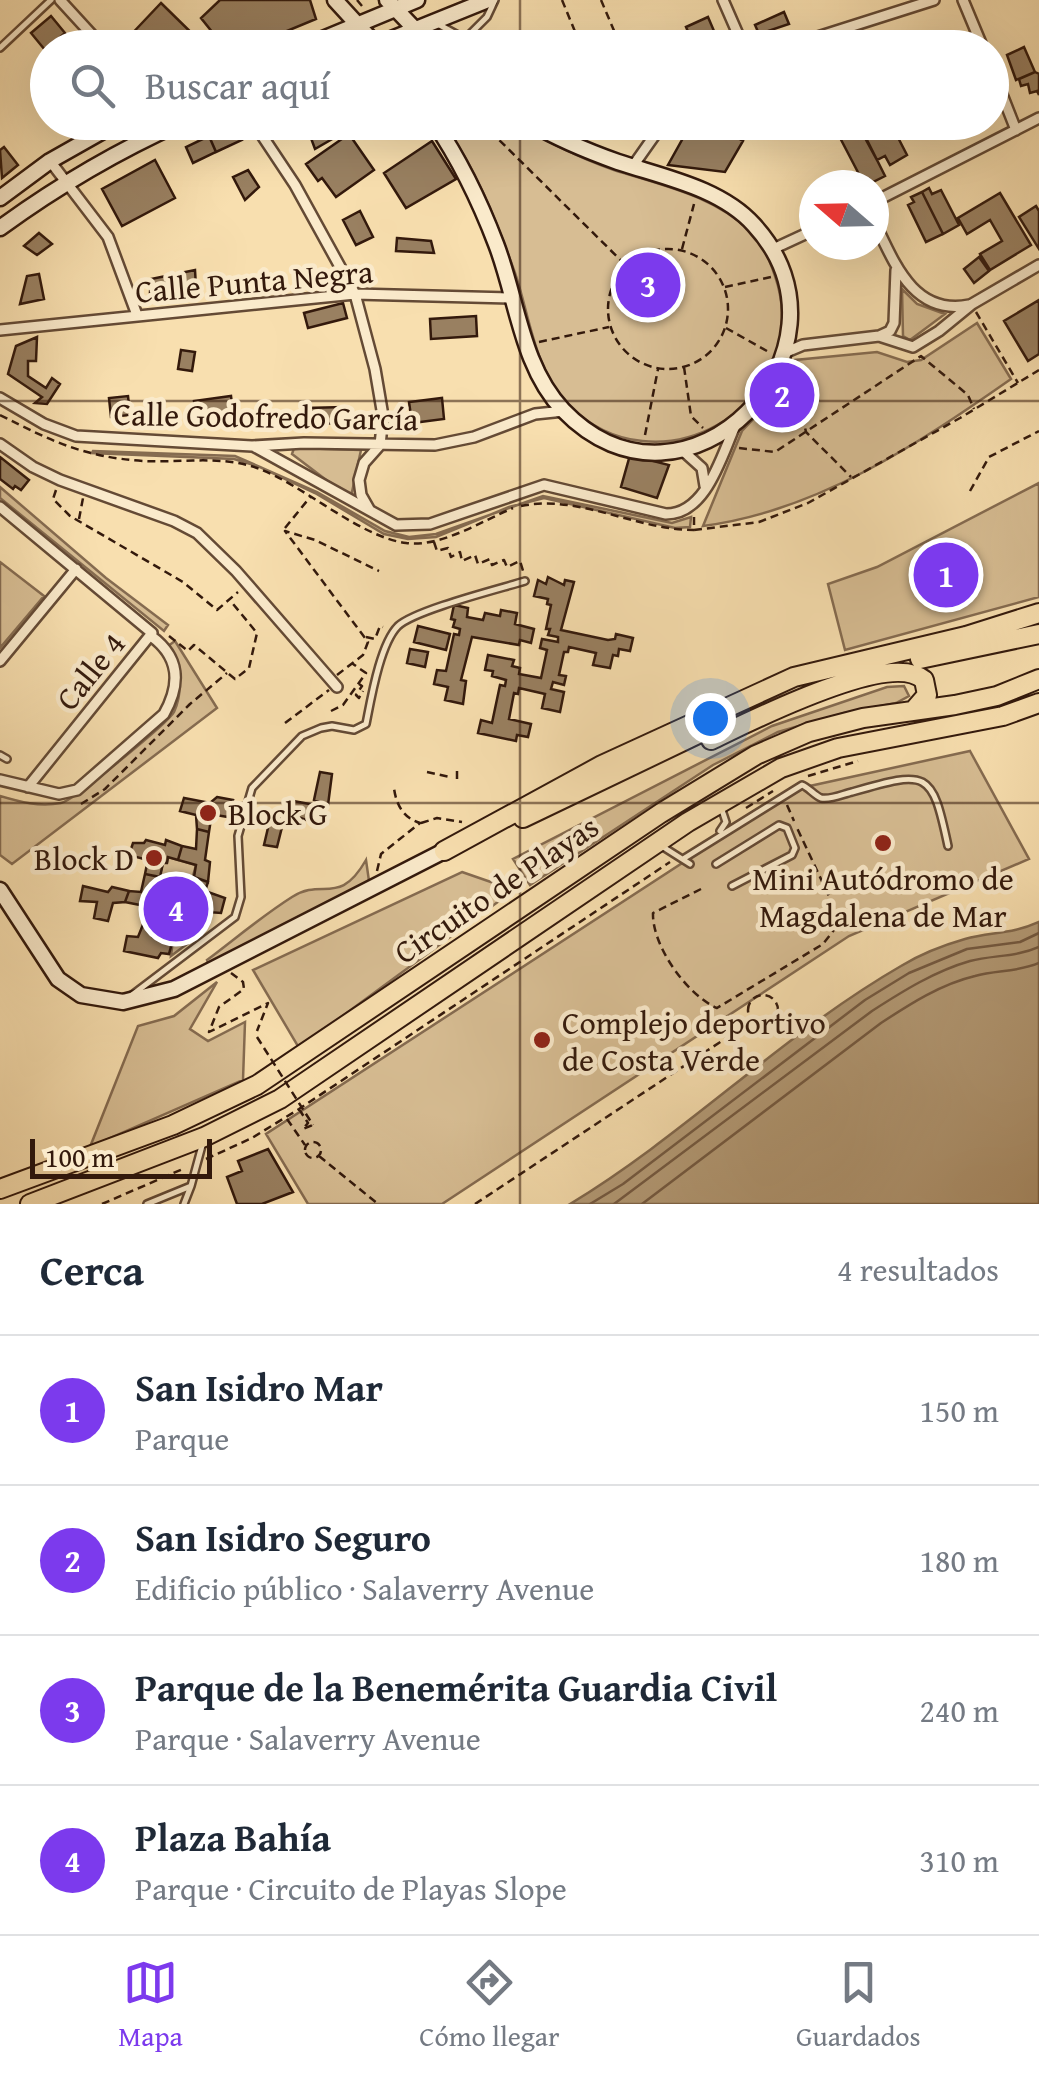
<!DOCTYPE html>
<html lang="es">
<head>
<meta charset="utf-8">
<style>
	body { margin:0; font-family:"Gentium Book Plus",serif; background:#f2f2f3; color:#1f2937 }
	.compass { position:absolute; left:799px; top:170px; width:90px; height:90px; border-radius:50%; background:#fff; box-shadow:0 10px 40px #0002; rotate:290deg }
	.scale { position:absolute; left:30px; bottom:25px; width:182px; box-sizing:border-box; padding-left:10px; border:5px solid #33190c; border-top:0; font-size:28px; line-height:35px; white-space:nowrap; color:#33190c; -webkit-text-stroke:8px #faeacb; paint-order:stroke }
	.you { position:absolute; left:710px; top:718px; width:35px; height:35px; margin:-25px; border:8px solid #fff; border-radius:50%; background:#1a73e8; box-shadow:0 0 0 15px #1a73e833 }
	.badge { display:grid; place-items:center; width:65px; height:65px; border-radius:50%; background:#7c3aed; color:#fff; font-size:32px; font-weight:700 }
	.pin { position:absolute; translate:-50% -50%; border:5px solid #fff; box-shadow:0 2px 10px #0006 }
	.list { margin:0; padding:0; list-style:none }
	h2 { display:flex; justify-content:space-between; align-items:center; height:130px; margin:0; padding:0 40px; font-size:42px }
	h2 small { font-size:32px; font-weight:400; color:#747a83 }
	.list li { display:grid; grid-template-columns:65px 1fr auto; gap:30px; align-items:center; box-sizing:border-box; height:150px; padding:0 40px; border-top:2px solid #e0e1e3 }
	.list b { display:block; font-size:38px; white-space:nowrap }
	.list p { margin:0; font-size:32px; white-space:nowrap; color:#747a83 }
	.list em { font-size:32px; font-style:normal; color:#747a83 }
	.icon { flex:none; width:55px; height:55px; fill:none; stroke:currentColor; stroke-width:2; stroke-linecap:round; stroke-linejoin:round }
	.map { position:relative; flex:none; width:1039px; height:1204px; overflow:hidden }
	.search { position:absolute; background:#fff; box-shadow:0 10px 40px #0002; left:30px; right:30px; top:30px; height:110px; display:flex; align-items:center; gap:25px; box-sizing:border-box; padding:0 35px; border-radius:55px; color:#747a83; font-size:38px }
	.sheet { height:730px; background:#fff }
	nav { display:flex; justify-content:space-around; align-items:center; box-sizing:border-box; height:140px; border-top:2px solid #e0e1e3; background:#fff; font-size:28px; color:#747a83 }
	nav a { display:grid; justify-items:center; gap:5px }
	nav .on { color:#7c3aed }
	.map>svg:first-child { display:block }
</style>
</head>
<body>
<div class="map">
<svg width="1039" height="1204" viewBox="0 0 1039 1204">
	<rect width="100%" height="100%" fill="#f8dfaf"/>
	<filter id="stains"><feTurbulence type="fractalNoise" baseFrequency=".002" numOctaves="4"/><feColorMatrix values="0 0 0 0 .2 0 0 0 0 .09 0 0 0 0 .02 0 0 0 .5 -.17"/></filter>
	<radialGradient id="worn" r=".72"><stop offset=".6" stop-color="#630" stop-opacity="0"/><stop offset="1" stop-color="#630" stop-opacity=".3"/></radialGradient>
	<path fill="#d7bd93" stroke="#856b50" stroke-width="2.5" d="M443,123C465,123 490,119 511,123C525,125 539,137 551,143C571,153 593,163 614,170C661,185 715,196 751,232C765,246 773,268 778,286C809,408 656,495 568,404C534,369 530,317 515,273C496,220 476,168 443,123Z
		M902,289L917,304L945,314L910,340L903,336Z
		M977,323L1011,379C918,444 818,511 703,526L742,431L776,395L795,360L877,352L907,362L921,360Z
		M294,448L361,450L352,492L346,495L292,454Z
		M93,451L235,456L317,492L385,531L409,537L436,534L543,496L672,523L691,517L690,527L675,528L544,498L509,507L436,537L408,539L384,534L315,493L260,467L234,459L92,453Z
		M1039,483V597L845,650L828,584L877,567Z
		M0,487L106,578L168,625L164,631L0,498Z
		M0,562L44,596L0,648Z
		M175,641L217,708L12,864L0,855V796C20,802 39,807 61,803C73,801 168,723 174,712C184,690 180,664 168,646Z
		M904,686L909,696L896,703L844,713L778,732L713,765L530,885L513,859L772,726L887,687Z
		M970,751L1029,859L849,936L442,1204H308L266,1134L796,789Z
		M168,857L196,865L189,890L196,893L189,926L203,932L171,956L173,939L153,937L162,897L155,894L163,863L167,862Z
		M366,860L369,881L209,965L207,960C235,939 262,916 292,897C323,877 339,907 366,860Z
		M462,872L514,890L299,1048L253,970Z
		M217,982L190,1029L208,1041L245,1022L243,1080L90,1147L138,1026L174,1016Z"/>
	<path fill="#b59c78" stroke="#81684d" stroke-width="2.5" d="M1039,922V1204H570C686,1134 783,1034 901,966C919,955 944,945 965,939C991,932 1013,934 1039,922Z"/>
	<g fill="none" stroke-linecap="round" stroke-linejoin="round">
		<path stroke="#745a42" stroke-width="2.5" d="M590,1204L623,1184L865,1000L909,973L967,949L1020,942L1039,933
			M614,1204L872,1011C903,991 935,971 970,961C993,955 1017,957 1039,947
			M642,1204L881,1023C910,1004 941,984 975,976C996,970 1019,972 1039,963"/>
	</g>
	<path fill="#998061" stroke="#33190c" stroke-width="2.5" d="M220,0H310L316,19L246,48H225L201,18Z
		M161,3L207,48H130L125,41Z
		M784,12L789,24L759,34L755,25Z
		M51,16L65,33L45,50L31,33Z
		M708,17L717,38L695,48L686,27Z
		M1024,47L1035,72L1016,80L1007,55Z
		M1035,72L1039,74V95L1037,91L1030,93L1028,84L1021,86L1019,79Z
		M305,122H341L346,131L315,149Z
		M692,122H711L743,141L725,172L668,165Z
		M854,122H858L885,176L871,183L869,179L862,180L837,132Z
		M235,124L242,140L216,152L209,136Z
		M891,124L907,155L890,165L885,156L877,160L865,138Z
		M349,134L374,170L336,197L322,178L318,181L306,164Z
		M209,136L216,152L193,163L186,147Z
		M432,141L456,179L406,208L384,173Z
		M4,147L18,165L2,178L0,150Z
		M155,160L175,198L122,226L102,189Z
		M248,170L259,187L245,200L233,177Z
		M929,188L932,194L941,190L959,225L943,234L922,192Z
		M922,192L943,234L926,242L908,205L914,202L911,197Z
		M1000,193L1031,245L990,270L980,254L1002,241L990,220L967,234L958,218Z
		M1036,206L1039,211V249L1019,217Z
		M360,211L373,237L356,245L343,220Z
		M39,233L52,244L37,255L24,246Z
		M397,238L431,241L434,253L396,251Z
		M979,257L989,271L974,283L964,269Z
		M195,270L196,287L150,292L151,279Z
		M39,274L44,299L20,304L27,276Z
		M1039,300V354L1028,361L1004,321Z
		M343,303L347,318L308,328L304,313Z
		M476,316L477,336L431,339L430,319Z
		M37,337L36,361H28V376L46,388L52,378L60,384L47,404L35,403L42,397L8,374L16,346Z
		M181,350L195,352L192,371L178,369Z
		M128,396L130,415L111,417L109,398Z
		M231,396L233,413L196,417L194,401Z
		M442,398L444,419L412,423L409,402Z
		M344,407V423L306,424V408Z
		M630,455L669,465L657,498L621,487Z
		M0,457L29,480L21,490L15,486L13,489L0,479Z
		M548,577L564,585L565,580L574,582L561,630L608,640L615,639L616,634L633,638L630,651L619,649L618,656L613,655L610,668L593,665L596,653L569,647L568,652H564L559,675L566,676L564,685L553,682L551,689L564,692L560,712L542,708L545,694L519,688L518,694L514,693L509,719L531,724L528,737L517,735L516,741L478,733L481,720L492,723L500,685L505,686L506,680L492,676L493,671L485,670L488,655L514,660L512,666L520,668L519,674L541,678L547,650L540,648L542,639L558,642V637L548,635L550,629H546L551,605L547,604L548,599L534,596L538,580L546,584Z
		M454,605L468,608L467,617L483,620L485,613L500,616L501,610L517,613L515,624L534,629L531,643L520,640L519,645L472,637L461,680L466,681L463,704L445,700L448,687L434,684L437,670L446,671L454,634L459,635L460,629L453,627L455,620L451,619Z
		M418,626L450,634L446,650L414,642Z
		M410,649L428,652L425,667L407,663Z
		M320,772L332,774L328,805L314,800Z
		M217,797L233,800L228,817L216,815L211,819L209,832L197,829L196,815L180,811L184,798L210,803Z
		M288,800L315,805L312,822L286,813Z
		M271,815L284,819L277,847L264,845Z
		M197,829L209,832L205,860L210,862L208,882L194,877L196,865L178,860L182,846L196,849Z
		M146,840L165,845L166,840L182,846L178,860L168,857L167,863H163L160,877L145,874L147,864L144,859L129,855L133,843H144Z
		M145,874L160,877L155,894L162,896L156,922H144L145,906L125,902L129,891L141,892Z
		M194,877L208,882L205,891L225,898L221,913L208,912L202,930L189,926L196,893L189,891Z
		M83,886L108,892L112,887L129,891L125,902L113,903L108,921L94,918L97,902L80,901Z
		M144,922H156L153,937L173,939L169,954L161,953L158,958L124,951L127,936L138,937Z
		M268,1149L293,1192L262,1204H237L227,1177L242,1171L238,1161Z"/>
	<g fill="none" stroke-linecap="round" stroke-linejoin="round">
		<defs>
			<path id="lane" d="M436,23L465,39L462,48
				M470,34L487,17L495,0
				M0,48L51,0
				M353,122L355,128
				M0,755L7,759
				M720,831L726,822L722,810
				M660,845L690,864
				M683,859L802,785C808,787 814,795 821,798C831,800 843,794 852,792C928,770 932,770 948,846
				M716,864L779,825L787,828L795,848L792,855L732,886
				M132,995L235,917L241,897L238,836L252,788L302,736L321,728L332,726L354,730L366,724C371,699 380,644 398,626C415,610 499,589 525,581
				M147,1204L191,1186L203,1142
				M184,1204L191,1186"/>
			<path id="street" d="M60,0L104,48
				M723,0L744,48
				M963,0L983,48
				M783,48L934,0
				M992,69L1016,130
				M253,122L295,185L355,294L375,369L383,416L380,445L364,463L359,480L361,495L369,509
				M50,161L108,237L137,315
				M633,166L664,122
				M874,202L1039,118
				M874,221C894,262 913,316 969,305
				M773,249L814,230
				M0,330L355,294L513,298
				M879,336L890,331L894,323L896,270
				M784,353L803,345L879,336L913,347L939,331L972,304L1039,265
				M0,398L44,424L76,436L252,446L304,443L435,445L474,437L535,414L564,411
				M0,444L33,467L60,480L174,521L197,533L236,571L337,687
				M255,447L396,525L430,524L544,485L666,514C706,514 721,457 735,426
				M682,450L702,468L705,486
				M0,507L152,633L28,787
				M0,661L76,569
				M0,780L59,794L77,790L164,714C181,684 180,657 151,636"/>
			<path id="secondary" d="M335,0L379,48
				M387,0L433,48
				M301,48L417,0
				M369,48L488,0
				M434,122C459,159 480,202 496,244C517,298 521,366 563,410C686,538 868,349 754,225C721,188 663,177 618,162C587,151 558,139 529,122
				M0,198L50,161L119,122
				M0,228C59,185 115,152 182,122
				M0,890L58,979L81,995L123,1002L174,989L444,851"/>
			<path id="highway" d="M920,659L1039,634
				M711,740C749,722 890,649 924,680L927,695L914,710
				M523,818L721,723
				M444,851L602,765L794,677L966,636L1039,613
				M0,1189L173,1125L257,1085L661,813L756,755L809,732L863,718L955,705L997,696L1039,679
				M30,1204L204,1137L280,1099L688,822L781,768L838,748L1003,716L1039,703"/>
		</defs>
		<use href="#lane" stroke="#644a35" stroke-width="10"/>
		<use href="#street" stroke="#644a35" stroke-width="14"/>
		<use href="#secondary" stroke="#33190c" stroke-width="19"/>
		<use href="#highway" stroke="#33190c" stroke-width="22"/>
		<path stroke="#33190c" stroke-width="2.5" stroke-dasharray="8 5" stroke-linecap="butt" d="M357,0L362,6
			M562,0L581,46
			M601,0L615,33
			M481,122L667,306
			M682,249L694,204
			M608 309a60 60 0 1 1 120 0a60 60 0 1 1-120 0Z
			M725,287L771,277
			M976,312L1018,383
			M726,328L767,351
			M539,342L609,327
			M791,365L806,432L851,477
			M684,367L691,416L703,428
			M0,415C51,441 84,457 143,461C180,463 221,455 257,468C304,485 359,537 406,543C440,548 482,521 513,508
			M645,435L658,369
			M739,448L775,452L921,356L968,395L974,409
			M56,490L53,499L70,516L183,582L217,610L238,592
			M970,491L989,457L1039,431
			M521,506C580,494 635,530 694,530
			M694,517V530L759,522L808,503L960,418L1039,370
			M79,519L83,498
			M285,528L311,496
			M434,542L437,551L448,548L451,557L460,552L462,561L475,555L478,564L490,559L492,565L504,560L507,567L520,561L524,574
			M169,636L188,651L194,645L235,679L249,668L257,633L229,599
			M366,637L375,639L380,626L383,627
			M337,675L363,655L368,642L285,531L315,540L379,571
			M359,684L362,686L356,695L359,698L363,691
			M331,711L343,705L366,673L353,664
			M285,723L329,690
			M427,772L450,777
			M808,776L858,761
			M457,779V770
			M81,804L105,789L190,704L227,673
			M787,805L794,821
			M746,808L773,791
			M421,823L437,818L462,822
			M377,871L381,854L420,823C403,818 396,804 394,788
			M701,889L653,913C652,946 687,995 717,1008L823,944L834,930L836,911L797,828
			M231,973L243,982L244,989L219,1007L209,1032L268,1003L257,1031
			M748 1010a15 15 0 1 1 30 0a15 15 0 1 1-30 0Z
			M299,1109L308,1123L303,1129L313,1125
			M287,1119L305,1145
			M305 1150a8 8 0 1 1 16 0a8 8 0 1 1-16 0Z
			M319,1156L378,1204
			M206,1159L252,1138L299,1109L670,862
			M102,1204L185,1168
			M475,1204L752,1021"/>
		<use href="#lane" stroke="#faeacb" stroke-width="5"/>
		<use href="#street" stroke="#faeacb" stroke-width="9"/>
		<use href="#secondary" stroke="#faeacb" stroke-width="14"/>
		<use href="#highway" stroke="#f8dfaf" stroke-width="18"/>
		<path stroke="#33190c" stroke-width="2.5" stroke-dasharray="8 5" stroke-linecap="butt" d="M257,1037L313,1125"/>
	</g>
	<path fill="none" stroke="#33190c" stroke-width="2.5" stroke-opacity="0.55" d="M520,0V48M520,122V1204M0,401H1039M0,803H1039"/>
	<g fill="#8f2418" stroke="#faeacb" stroke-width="4">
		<circle cx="208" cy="813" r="10"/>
		<circle cx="883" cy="843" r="10"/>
		<circle cx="154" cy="858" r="10"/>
		<circle cx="542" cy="1040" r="10"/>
	</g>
	<g text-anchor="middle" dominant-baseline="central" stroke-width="9" stroke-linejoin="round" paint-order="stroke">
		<g font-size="32" fill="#33190c" stroke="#faeacb">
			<text transform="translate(254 281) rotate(-5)">Calle Punta Negra</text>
			<text transform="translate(266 416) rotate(1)">Calle Godofredo García</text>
			<text transform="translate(90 671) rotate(-51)">Calle 4</text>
			<text transform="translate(496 889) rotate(-34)">Circuito de Playas</text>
		</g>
		<g font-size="32" fill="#33190c" stroke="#faeacb" text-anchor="start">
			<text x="228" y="813">Block G</text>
			<text x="134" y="858" text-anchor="end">Block D</text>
			<text x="883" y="878" text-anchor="middle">Mini Autódromo de<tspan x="883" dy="37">Magdalena de Mar</tspan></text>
			<text x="562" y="1022">Complejo deportivo<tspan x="562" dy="37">de Costa Verde</tspan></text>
		</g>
	</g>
	<rect width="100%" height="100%" filter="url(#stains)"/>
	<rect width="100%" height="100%" fill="url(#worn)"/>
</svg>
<svg class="compass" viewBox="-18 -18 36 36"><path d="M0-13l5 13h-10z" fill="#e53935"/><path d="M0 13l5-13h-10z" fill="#747a83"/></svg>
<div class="scale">100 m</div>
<div class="you"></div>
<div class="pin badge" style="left:946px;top:575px">1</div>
<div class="pin badge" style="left:782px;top:395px">2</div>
<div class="pin badge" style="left:648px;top:285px">3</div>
<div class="pin badge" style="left:176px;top:909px">4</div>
<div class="search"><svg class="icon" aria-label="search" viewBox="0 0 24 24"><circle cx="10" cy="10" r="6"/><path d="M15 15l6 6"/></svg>Buscar aquí</div>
</div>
<section class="sheet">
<h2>Cerca<small>4 resultados</small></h2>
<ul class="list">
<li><span class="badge">1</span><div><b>San Isidro Mar</b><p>Parque</p></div><em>150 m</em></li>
<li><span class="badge">2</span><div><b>San Isidro Seguro</b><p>Edificio público · Salaverry Avenue</p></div><em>180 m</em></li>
<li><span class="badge">3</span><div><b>Parque de la Benemérita Guardia Civil</b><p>Parque · Salaverry Avenue</p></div><em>240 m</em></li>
<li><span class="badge">4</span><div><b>Plaza Bahía</b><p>Parque · Circuito de Playas Slope</p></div><em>310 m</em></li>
</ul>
</section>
<nav>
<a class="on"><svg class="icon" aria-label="map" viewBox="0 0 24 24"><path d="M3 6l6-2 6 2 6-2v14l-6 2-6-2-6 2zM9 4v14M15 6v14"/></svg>Mapa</a>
<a><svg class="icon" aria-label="directions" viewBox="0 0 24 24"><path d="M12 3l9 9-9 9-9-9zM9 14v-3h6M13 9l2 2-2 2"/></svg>Cómo llegar</a>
<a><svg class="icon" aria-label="saved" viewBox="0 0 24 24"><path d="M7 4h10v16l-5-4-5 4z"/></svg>Guardados</a>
</nav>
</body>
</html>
